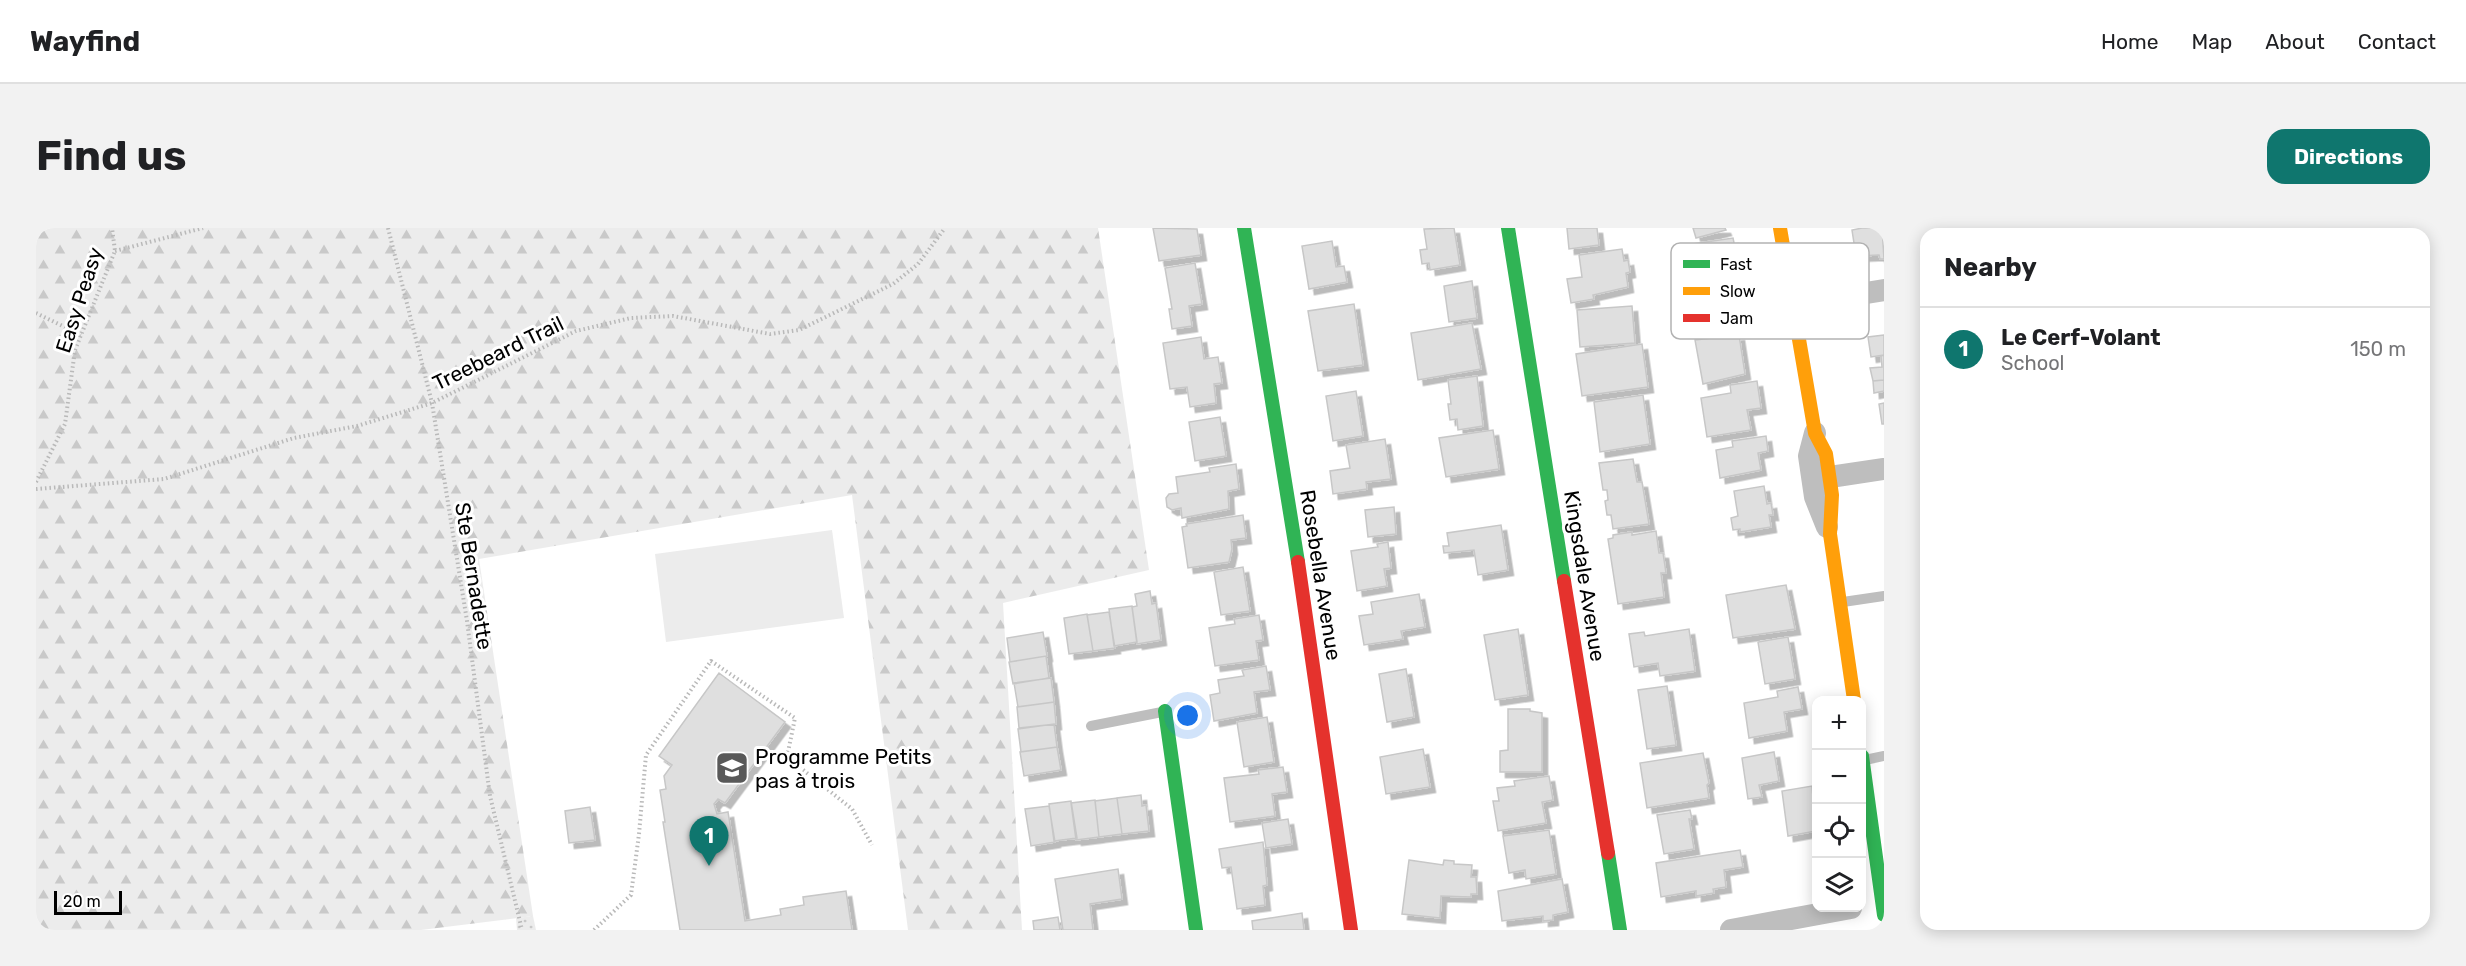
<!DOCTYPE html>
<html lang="en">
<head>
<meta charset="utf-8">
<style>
	body { margin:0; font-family:Rubik,sans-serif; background:#f2f2f2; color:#202124 }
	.controls { position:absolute; right:18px; bottom:18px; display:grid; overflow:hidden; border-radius:12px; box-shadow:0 3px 15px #0003 }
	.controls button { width:54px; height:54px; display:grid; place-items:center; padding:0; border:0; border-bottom:2px solid #e0e0e0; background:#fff; color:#202124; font:30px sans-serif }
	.scale { position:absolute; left:18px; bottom:15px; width:68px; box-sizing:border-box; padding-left:6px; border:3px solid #000; border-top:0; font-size:16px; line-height:21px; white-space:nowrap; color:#000; -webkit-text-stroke:4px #fff; paint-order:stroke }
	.you { position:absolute; left:1152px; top:488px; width:21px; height:21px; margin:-15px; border:4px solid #fff; border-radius:50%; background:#1a73e8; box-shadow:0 0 0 9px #1a73e833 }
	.badge { display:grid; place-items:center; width:39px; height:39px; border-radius:50%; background:#0f766e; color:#fff; font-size:20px; font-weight:700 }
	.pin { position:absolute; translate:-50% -50px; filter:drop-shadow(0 2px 3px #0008) }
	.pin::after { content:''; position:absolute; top:32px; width:21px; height:18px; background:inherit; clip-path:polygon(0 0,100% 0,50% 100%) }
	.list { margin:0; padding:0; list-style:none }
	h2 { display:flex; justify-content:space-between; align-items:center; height:78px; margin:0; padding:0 24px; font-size:26px }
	h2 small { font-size:20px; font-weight:400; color:#757577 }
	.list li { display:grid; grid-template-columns:39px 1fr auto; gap:18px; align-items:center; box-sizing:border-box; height:84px; padding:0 24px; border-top:2px solid #e0e0e0 }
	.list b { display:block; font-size:22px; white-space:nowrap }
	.list p { margin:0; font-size:20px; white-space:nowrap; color:#757577 }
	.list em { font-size:20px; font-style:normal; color:#757577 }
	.icon { flex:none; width:33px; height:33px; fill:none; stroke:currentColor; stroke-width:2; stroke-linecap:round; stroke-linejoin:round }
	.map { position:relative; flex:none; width:1848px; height:702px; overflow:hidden; border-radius:18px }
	header { display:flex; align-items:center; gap:36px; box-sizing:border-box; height:84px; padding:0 30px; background:#fff; border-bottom:2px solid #e0e0e0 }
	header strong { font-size:28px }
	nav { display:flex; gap:33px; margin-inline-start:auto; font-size:21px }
	.intro { display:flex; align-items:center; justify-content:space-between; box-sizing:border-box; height:144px; padding:0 36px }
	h1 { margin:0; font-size:42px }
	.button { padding:15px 27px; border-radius:18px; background:#0f766e; color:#fff; font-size:21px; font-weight:700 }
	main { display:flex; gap:36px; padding:0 36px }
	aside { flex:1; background:#fff; border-radius:18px; box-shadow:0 3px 15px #0003 }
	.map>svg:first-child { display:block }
</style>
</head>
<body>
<header>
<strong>Wayfind</strong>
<nav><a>Home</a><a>Map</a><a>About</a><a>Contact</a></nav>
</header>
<div class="intro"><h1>Find us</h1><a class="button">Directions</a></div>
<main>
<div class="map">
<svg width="1848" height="702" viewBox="0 0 1848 702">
	<defs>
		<pattern id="grass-dots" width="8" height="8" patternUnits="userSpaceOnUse" patternTransform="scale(1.5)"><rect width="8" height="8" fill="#ececec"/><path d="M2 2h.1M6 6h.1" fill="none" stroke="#c9c9c9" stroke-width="1.8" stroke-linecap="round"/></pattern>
		<pattern id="forest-firs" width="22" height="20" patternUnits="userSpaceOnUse" patternTransform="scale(1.5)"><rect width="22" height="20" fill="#ececec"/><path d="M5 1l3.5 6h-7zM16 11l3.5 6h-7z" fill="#c9c9c9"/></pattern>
		<filter id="shadow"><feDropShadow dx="5.5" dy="5.5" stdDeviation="0" flood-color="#0004"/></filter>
	</defs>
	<rect width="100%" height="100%" fill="#fff"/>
	<path fill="url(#grass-dots)" d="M497,688L500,702H481L480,690Z"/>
	<path fill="url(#forest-firs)" d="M0,0H1062L1113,342L967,375L986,702H872L816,267L443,331L497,688L385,702H0Z"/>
	<path fill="#ececec" d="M796,302L808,390L630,414L619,326Z"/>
	<path fill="#dfdfdf" stroke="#c7c7c7" stroke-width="1.5" filter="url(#shadow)" d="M1117,0L1161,1L1165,27L1123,33Z
		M1418,0L1424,37L1394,42L1393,35L1386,36L1384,22L1391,21L1388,1Z
		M1531,0H1561L1563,17L1533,21Z
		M1657,0H1689L1690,2L1660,10Z
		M1826,0H1846L1848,31H1844L1843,27L1820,28L1816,2Z
		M1697,10L1700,24L1686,26L1687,34L1683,35L1685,47L1682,48L1683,51L1649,57L1643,18Z
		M1296,13L1300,39L1308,38L1311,54L1273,61L1266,18Z
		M1586,21L1588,33L1592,32L1594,44L1590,45L1592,59L1557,67L1558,71L1535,75L1531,51L1546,49L1543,27Z
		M1159,35L1166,76L1153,78L1156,98L1136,101L1133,81H1136L1129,40Z
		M1436,53L1441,90L1413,94L1408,58Z
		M1318,76L1327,137L1282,143L1272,83Z
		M1596,78L1599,115L1544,119L1541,82Z
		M1436,95L1445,141L1382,152L1375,105Z
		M1703,107L1709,146L1667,156L1659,112Z
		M1848,107V127L1835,129L1832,109Z
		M1165,109L1168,131L1182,129L1186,155L1178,156L1180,175L1154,179L1151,159L1134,161L1127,115Z
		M1606,116L1612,159L1546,168L1540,126Z
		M1848,127V152L1837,153L1834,140L1846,139L1845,128Z
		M1441,148L1447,198L1422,202L1421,191L1414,192L1412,176H1415L1412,152Z
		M1848,152V163L1838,165L1837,153Z
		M1721,153L1725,180L1711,182L1715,202L1671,209L1665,170L1695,165L1694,157Z
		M1320,163L1327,208L1297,213L1290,168Z
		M1607,167L1614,216L1564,224L1558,174Z
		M1848,175V196H1846L1843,176Z
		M1184,189L1190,228L1159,233L1153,194Z
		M1457,202L1463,241L1410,249L1403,210Z
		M1730,208L1732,223L1722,225L1725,242L1684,250L1680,222L1697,219L1696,213Z
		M1349,211L1355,251L1330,254L1331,261L1297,266L1294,243L1314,240L1310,217Z
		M1597,231L1601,254H1606L1613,296L1577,301L1575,287H1571L1569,273L1572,272L1571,262H1567L1563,235Z
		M1200,236L1203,261L1192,263L1193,281L1146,290L1145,280L1136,282L1131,279L1130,270L1133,266L1142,265L1140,249L1174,244L1173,240Z
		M1728,258L1731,276L1735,275L1737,287H1733L1735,299L1704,304V301L1697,302L1695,290L1702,288L1698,263Z
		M1358,279L1360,306L1332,309L1329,282Z
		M1207,287L1210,310L1195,312L1196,321L1193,334L1152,340L1146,299L1151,298L1150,296Z
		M1465,297L1472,342L1442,347L1438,322L1408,325L1407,318H1413L1411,305Z
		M1620,303L1623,325H1627L1630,345H1625L1628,369L1582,376L1572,311L1577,310V307L1596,304V307Z
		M1352,314L1355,340L1348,341L1351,358L1321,363L1315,323L1342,319L1341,316Z
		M1207,339L1214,383L1185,387L1178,344Z
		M1750,357L1759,401L1697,410L1690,367Z
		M1114,363L1116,376L1120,375L1125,412L1101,416L1096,379L1101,378L1099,366Z
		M1383,366L1389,399L1365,403L1367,411L1328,417L1323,388L1337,386L1335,374Z
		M1096,378L1101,414L1078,418L1073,381Z
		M1073,384L1079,420L1057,423L1051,387Z
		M1051,386L1057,423L1033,426L1028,390Z
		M1223,387L1227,412L1220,413L1223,432L1179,438L1173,400L1199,396L1198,391Z
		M1482,401L1492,467L1459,472L1448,407Z
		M1653,401L1659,443L1624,448L1622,435L1598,439L1593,406L1608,404L1609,408Z
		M1007,404L1011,428L974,434L971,410Z
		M1752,409L1759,451L1729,456L1722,414Z
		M1010,428L1013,450L977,456L973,434Z
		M1230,438L1234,462L1218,464L1221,485L1178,493L1174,467L1184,465L1182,452L1208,448L1206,442Z
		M1370,441L1378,489L1351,494L1343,446Z
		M683,445L749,494L689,575L682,571L678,576L681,586L692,584L709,693L745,687L744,681L768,677L767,669L810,663L816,702H644L627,594H629L624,562L630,561L628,548L636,537L623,528Z
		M1015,450L1018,474L982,479L978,455Z
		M1631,458L1640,517L1611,521L1602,462Z
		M1762,459L1766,481L1748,484L1751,503L1713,510L1708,475L1742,469L1741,463Z
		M1018,474L1020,496L983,500L981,479Z
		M1472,481H1494V483L1506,485V544H1464V523L1472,522Z
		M1231,489L1238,534L1208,539L1201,494Z
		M1018,496L1021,519L985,524L982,501Z
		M1021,519L1025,542L988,548L984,524Z
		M1387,521L1394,559L1350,566L1344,529Z
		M1738,524L1743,553L1723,557L1726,569L1712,571L1706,530Z
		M1667,525L1673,555L1671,557L1673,570L1611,580L1604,535Z
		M1247,539L1251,564L1236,566L1239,588L1194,594L1188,550L1223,546L1222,542Z
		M1513,548L1517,572L1506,574L1510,595L1462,603L1457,573H1463L1461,560L1479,558L1478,553Z
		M1776,558L1780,603L1752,608L1746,563Z
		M1105,567L1106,578L1110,577L1113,603L1086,606L1081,570Z
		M1081,570L1086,606L1063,609L1059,573Z
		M1059,572L1063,609L1040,612L1035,575Z
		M1035,573L1041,610L1018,613L1013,576Z
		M1013,578L1019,614L995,618L989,581Z
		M554,579L559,612L533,615L529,583Z
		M1654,582L1656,591H1653L1658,621L1628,626L1621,587Z
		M1252,591L1256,616L1230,620L1226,595Z
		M1513,602L1520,646L1490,651L1489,642L1473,645L1467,608Z
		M1227,614L1231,657L1227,658L1229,677L1201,681L1195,639L1186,640L1183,621Z
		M1704,622L1707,639L1688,642L1690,659L1677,661L1678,665L1660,668V663L1625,669L1620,635Z
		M1373,632L1407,637L1408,632L1418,633V636L1436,637L1435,649H1440L1441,666H1435V669L1405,668L1404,690L1366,686Z
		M1082,641L1086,671L1054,676L1057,702H1027L1019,651Z
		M1526,651L1532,684L1517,687V692L1507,693V688L1466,693L1462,663Z
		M1266,685L1268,702H1217L1216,693Z
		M1022,689L1024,702H998L997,693Z"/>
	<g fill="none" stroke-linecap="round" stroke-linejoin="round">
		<path stroke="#b9b9b9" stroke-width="4" stroke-dasharray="1.5 3" stroke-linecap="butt" d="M352,0L396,175L431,393L454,568L486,702
			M79,23L167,0
			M0,85L45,107
			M0,254L29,196L39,122L79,23L76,0
			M0,261L128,251L258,210L321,198L396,175L540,103L595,90L637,88L734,106L763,102L857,56L882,36L909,0
			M558,702L595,667L603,606L610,527L675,433L759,490L751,529L816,581L836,617"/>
		<path stroke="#bebebe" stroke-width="10" d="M1807,374L1848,368
			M1055,498L1126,484
			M1829,532L1848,528"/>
		<path stroke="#bebebe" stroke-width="22" d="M1756,77L1848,62
			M1779,205L1773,228L1779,269L1791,299
			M1794,249L1848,241
			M1695,702L1815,680"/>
		<path stroke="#30b455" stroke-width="14" d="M1208,0L1262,334
			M1472,0L1528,353
			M1129,483L1160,702
			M1826,528L1848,687
			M1572,625L1584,702"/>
		<path stroke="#ff9f0a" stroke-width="14" d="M1744,0L1779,205L1790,226L1796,267L1794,306L1818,472"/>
		<path stroke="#e5322d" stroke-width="14" d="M1262,334L1315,702
			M1528,353L1572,625"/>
	</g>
	<defs>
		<symbol id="school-square" viewBox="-11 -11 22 22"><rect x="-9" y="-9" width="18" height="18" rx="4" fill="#595959" stroke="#fff"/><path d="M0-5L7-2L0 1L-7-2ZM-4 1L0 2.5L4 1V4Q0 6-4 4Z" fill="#fff"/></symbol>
	</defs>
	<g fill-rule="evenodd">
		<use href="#school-square" x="677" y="521" width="38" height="38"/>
	</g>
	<g text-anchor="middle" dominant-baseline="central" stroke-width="6" stroke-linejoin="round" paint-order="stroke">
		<g font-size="21" fill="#000" stroke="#fff">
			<text transform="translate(43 72) rotate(-72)">Easy Peasy</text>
			<text transform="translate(462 125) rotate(-26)">Treebeard Trail</text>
			<text transform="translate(1285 347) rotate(81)">Rosebella Avenue</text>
			<text transform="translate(438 348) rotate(81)">Ste Bernadette</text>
			<text transform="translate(1549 348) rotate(81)">Kingsdale Avenue</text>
		</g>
		<g font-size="21" fill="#000" stroke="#fff" text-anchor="start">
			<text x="719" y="528">Programme Petits<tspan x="719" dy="24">pas à trois</tspan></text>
		</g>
	</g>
	<rect x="1635" y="15" width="198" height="96" rx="9" fill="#fff" stroke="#b2b2b2" stroke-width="1.5"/>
	<rect x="1647" y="32" width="27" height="8" fill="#30b455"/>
	<rect x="1647" y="59" width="27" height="8" fill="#ff9f0a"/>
	<rect x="1647" y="86" width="27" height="8" fill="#e5322d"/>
	<g font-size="16" fill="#000">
		<text x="1684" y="42">Fast</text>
		<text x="1684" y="69">Slow</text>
		<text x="1684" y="96">Jam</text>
	</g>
</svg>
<div class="controls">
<button>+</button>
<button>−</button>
<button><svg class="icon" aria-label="locate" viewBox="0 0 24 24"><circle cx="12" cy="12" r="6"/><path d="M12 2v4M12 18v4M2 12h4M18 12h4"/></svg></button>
<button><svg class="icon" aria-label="layers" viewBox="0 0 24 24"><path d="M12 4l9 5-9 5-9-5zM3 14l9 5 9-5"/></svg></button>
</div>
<div class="scale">20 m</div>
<div class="you"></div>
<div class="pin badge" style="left:673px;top:638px">1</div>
</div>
<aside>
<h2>Nearby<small></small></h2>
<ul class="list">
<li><span class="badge">1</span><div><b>Le Cerf-Volant</b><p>School</p></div><em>150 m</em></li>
</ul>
</aside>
</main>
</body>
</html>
